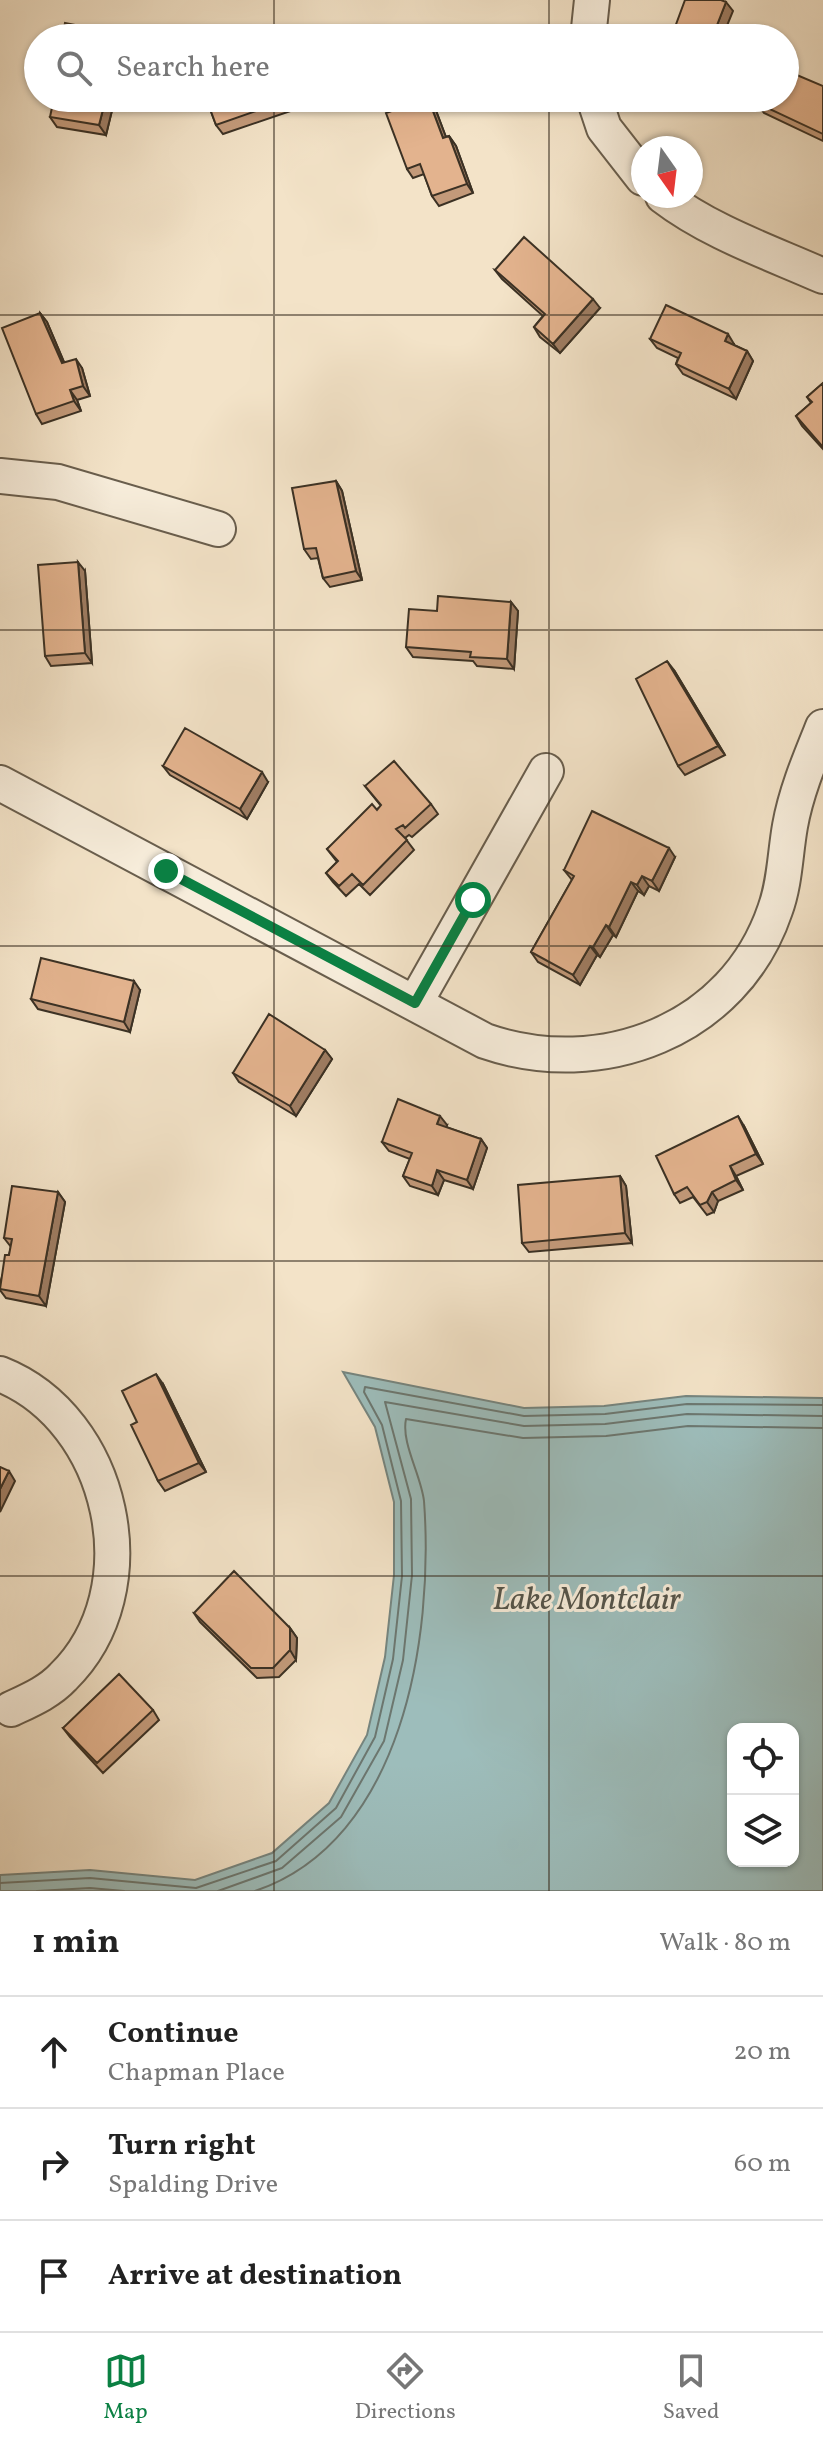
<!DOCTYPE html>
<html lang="en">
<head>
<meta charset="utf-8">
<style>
	body { margin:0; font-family:Vollkorn,serif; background:#f6f6f6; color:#222 }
	.controls { position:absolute; right:24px; bottom:24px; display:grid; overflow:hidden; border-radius:16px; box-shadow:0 2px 6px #0004 }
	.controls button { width:72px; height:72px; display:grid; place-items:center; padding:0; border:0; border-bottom:2px solid #e0e0e0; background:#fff; color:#222; font:40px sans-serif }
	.compass { position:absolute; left:631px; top:136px; width:72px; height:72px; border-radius:50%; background:#fff; box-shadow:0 2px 6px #0004; rotate:166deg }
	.stop { position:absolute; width:24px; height:24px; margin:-18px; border:6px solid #0b8043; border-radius:50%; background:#fff }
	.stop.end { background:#0b8043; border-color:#fff; box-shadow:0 2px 8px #0008 }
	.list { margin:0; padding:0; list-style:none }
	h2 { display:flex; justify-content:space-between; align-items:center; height:104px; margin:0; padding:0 32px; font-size:34px }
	h2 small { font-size:26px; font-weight:400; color:#767676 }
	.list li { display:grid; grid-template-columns:52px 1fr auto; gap:24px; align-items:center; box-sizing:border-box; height:112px; padding:0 32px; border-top:2px solid #e0e0e0 }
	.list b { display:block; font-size:30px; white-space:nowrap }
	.list p { margin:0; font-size:26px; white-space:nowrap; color:#767676 }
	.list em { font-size:26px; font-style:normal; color:#767676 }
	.icon { flex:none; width:44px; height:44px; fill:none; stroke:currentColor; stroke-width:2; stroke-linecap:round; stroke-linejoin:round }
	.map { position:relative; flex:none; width:823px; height:1891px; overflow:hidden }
	.search { position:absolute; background:#fff; box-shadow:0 2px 6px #0004; left:24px; right:24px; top:24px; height:88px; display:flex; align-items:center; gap:20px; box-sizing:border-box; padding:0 28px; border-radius:44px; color:#767676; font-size:30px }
	.sheet { height:440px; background:#fff }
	nav { display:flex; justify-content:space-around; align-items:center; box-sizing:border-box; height:112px; border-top:2px solid #e0e0e0; background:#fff; font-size:22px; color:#767676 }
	nav a { display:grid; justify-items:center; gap:4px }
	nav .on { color:#0b8043 }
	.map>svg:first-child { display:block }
</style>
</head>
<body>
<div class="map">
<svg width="823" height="1891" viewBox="0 0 823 1891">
	<rect width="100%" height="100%" fill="#f3e3c8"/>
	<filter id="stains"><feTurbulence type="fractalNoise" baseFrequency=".0025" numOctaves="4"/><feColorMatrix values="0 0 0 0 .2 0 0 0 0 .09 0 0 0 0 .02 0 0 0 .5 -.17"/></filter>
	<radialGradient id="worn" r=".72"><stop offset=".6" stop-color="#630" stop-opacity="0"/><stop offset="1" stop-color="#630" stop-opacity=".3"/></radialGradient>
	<path fill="#9dbdbb" stroke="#76857f" stroke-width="2" fill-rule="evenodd" d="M343,1372L524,1408L604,1406L686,1396L823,1398V1891H0V1875L90,1870L195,1880L272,1853L329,1803L367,1735L385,1657L394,1575V1502L375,1427ZM733,1729H793V1861H733Z"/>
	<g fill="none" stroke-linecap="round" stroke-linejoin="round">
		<path stroke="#6c7770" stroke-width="2" d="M0,1883L90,1878L196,1888L276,1861L336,1808L375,1737L393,1659L402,1576L401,1501L382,1425L364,1392L365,1387L524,1416L605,1414L687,1404L823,1405
			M37,1891L90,1888L124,1891
			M218,1891L282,1868L341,1817L384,1741L403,1660L412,1575L411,1499L385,1402L524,1426L605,1424L687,1414L823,1416
			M255,1891C403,1841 434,1637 424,1501C421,1475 401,1443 406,1419L523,1438L606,1436L688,1426L823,1428"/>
		<defs>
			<path id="street" d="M588,38L592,0
				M594,98L604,128L643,178
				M663,196C710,232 769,252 823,276
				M0,476L58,482L218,529
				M0,783L485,1041C601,1081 734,1031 775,910C785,883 785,854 790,826C796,792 810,759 823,727
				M415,1003L546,771
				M0,1374C114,1419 152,1590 63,1677C49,1692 30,1700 11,1709"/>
		</defs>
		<use href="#street" stroke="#695e4d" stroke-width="38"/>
		<use href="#street" stroke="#f7eddb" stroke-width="34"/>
	</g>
	<path fill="#c39a7a" stroke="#3b3124" stroke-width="2" d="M823,86V141L764,113L757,103Z
		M115,98L106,135L57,127L50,117Z
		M206,98H310L311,104L223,134L216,125Z
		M428,98L435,108L446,137L449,136L456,146L473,193L439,206L432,196L424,174L413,178L407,169Z
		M495,270L600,308L560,353L540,337L534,327L543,316L502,279Z
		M40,313L47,322L64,362L82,368L90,396L77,400L81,411L42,424L36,414Z
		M650,339L734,344V345L747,351L753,361L736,399L683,374L676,364L678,358L657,348Z
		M823,383V449L802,426L796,416L811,403L807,397Z
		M336,481L342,491L362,580L330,587L323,578L318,558L311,559L304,549Z
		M85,571L92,663L51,666L45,656Z
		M511,602L518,611L514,669L477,666L473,661L413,657L406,647L437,611Z
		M674,670L725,755L685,775L678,766Z
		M163,766L268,782L247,819L170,775Z
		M365,786L431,804L438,814L412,837L409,835L405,838L414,850L370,895L359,884L346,896L333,882L326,873L337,862L327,849L381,806Z
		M675,857L659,891L649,886L644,895L638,891L616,937L613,935L600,957L597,955L580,985L538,962L531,952L572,880L564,870Z
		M140,990L130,1032L38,1009L31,999Z
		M325,1050L332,1059L296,1116L239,1082L233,1073Z
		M447,1125L446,1127L481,1139L487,1148L473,1189L444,1180L438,1195L410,1186L403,1176L410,1159L389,1151L382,1142Z
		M744,1126L763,1164L736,1176L743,1190L718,1201L714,1212L707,1215L693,1197L680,1203L674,1194Z
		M620,1176L626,1186L632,1243L529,1252L522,1243Z
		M58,1192L65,1202L46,1306L6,1298L0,1290V1283L9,1255L11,1247L4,1238Z
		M163,1384L206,1472L165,1491L158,1481L137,1422Z
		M194,1613L290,1628L297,1638L296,1660L279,1677L257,1678L200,1622Z
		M153,1710L159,1720L103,1773L70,1737L63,1728Z"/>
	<path fill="#9f7d63" stroke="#3b3124" stroke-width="2" d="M726,2L733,11L722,38H712Z
		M106,98H115L106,135L99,125Z
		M428,98L435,108L450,148L443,138Z
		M449,136L456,146L473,193L467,184Z
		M593,299L600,308L560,353L553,344Z
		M40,313L47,322L68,372L62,363Z
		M728,334L734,344L731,351L725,341Z
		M747,351L753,361L736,399L729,389Z
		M76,359L82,368L90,396L83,386Z
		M70,390L77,400L81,411L74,401Z
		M336,481L342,491L362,580L356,571Z
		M78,562L85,571L92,663L85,653Z
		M511,602L518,611L514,669L507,659Z
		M667,661L674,670L725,755L718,746Z
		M262,772L268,782L247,819L240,809Z
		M669,848L675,857L659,891L652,881Z
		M642,876L649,886L644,895L637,885Z
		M631,882L638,891L616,937L609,927Z
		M606,925L613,935L600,957L593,947Z
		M590,946L597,955L580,985L573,975Z
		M134,981L140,990L130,1032L124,1022Z
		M325,1050L332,1059L296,1116L290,1106Z
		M440,1116L447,1125L444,1134L437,1124Z
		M738,1116L744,1126L763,1164L756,1154Z
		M481,1139L487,1148L473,1189L467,1180Z
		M730,1166L736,1176L743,1190L736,1180Z
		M437,1170L444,1180L438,1195L432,1186Z
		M620,1176L626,1186L632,1243L625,1233Z
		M58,1192L65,1202L46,1306L39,1296Z
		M712,1192L718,1201L714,1212L707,1202Z
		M156,1374L163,1384L206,1472L199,1463Z
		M9,1471L15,1481L0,1512V1489Z
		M290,1628L297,1638L296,1660L290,1650Z"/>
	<path fill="#e3b38e" stroke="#3b3124" stroke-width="2" d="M685,0H721L726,2L712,38H671Z
		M65,23L121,34L120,38H62Z
		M785,70L823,86V134L757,103L760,98H785Z
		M54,98H106L99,125L50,117Z
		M206,98H293L216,125Z
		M428,98L443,138L449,136L467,184L432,196L420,164L407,169L386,113Z
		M524,237L593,299L553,344L534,327L545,314L495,270Z
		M666,305L728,334L725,341L747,351L729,389L676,364L681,353L650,339Z
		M40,313L62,363L76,359L83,386L70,390L74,401L36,414L2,328Z
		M823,383V447L796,416L812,402L807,397Z
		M336,481L356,571L323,578L316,548L304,549L292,488Z
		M78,562L85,653L45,656L38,565Z
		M438,596L511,602L507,659L470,657L471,652L406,647L409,609L437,611Z
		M667,661L718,746L678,766L636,679Z
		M185,728L262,772L240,809L163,766Z
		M394,761L431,804L405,828L403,825L396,829L407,840L363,885L352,874L339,886L326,873L338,861L327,849L372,804L377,810L381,805L365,786Z
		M592,811L669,848L652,881L642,876L637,885L631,882L609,927L606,925L593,947L590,946L573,975L531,952L574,876L564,870Z
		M41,958L134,981L124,1022L31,999Z
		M269,1014L325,1050L290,1106L233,1073Z
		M398,1099L440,1116L437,1124L481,1139L467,1180L437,1170L432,1186L403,1176L412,1153L382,1142Z
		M738,1116L756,1154L730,1166L736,1180L712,1192L707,1202L700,1205L687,1187L674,1194L656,1156Z
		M620,1176L625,1233L522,1243L518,1185Z
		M12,1186L58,1192L39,1296L0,1289L5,1255H9L12,1239L4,1238Z
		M156,1374L199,1463L158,1481L131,1425L137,1422L122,1391Z
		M0,1467L9,1471L0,1489Z
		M234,1571L290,1628V1650L273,1668H251L194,1613Z
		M119,1674L153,1710L97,1763L63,1728Z"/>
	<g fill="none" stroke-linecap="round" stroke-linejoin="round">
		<path stroke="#0b8043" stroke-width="10" d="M166,871L415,1003L473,900"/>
	</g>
	<path fill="none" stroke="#3b3124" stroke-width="2" stroke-opacity="0.55" d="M274,0V38M549,0V38M274,98V1891M549,98V1891M0,315H823M0,630H823M0,946H823M0,1261H823M0,1576H823"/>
	<g text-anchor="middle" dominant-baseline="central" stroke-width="6" stroke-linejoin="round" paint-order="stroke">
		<g font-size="32" font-style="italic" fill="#54544a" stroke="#f7eddb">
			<text x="587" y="1601">Lake Montclair</text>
		</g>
	</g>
	<rect width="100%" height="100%" filter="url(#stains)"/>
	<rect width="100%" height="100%" fill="url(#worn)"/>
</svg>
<div class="controls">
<button><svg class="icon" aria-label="locate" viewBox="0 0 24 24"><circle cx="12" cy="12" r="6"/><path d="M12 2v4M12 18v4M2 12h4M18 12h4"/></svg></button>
<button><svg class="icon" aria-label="layers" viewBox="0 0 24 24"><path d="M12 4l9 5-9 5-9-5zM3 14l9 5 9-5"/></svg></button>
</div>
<svg class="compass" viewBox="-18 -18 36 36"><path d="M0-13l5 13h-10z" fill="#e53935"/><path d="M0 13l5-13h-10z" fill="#767676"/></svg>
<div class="stop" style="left:473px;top:900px"></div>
<div class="stop end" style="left:166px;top:871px"></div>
<div class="search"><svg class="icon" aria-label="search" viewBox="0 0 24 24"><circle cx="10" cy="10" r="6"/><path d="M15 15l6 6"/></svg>Search here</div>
</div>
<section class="sheet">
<h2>1 min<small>Walk · 80 m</small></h2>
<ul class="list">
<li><svg class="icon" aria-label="ahead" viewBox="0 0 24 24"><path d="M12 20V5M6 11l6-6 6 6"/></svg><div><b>Continue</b><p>Chapman Place</p></div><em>20 m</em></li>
<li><svg class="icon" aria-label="right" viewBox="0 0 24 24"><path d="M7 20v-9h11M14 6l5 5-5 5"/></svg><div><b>Turn right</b><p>Spalding Drive</p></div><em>60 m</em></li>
<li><svg class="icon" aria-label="arrive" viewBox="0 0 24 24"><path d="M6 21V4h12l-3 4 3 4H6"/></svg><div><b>Arrive at destination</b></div></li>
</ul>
</section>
<nav>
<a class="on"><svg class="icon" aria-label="map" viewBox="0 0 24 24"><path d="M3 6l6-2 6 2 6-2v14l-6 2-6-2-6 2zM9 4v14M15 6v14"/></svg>Map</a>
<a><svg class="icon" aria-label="directions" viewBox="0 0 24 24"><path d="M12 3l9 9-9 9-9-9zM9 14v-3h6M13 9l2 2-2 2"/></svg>Directions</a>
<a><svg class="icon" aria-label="saved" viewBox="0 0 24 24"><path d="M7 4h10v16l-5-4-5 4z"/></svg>Saved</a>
</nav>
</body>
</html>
